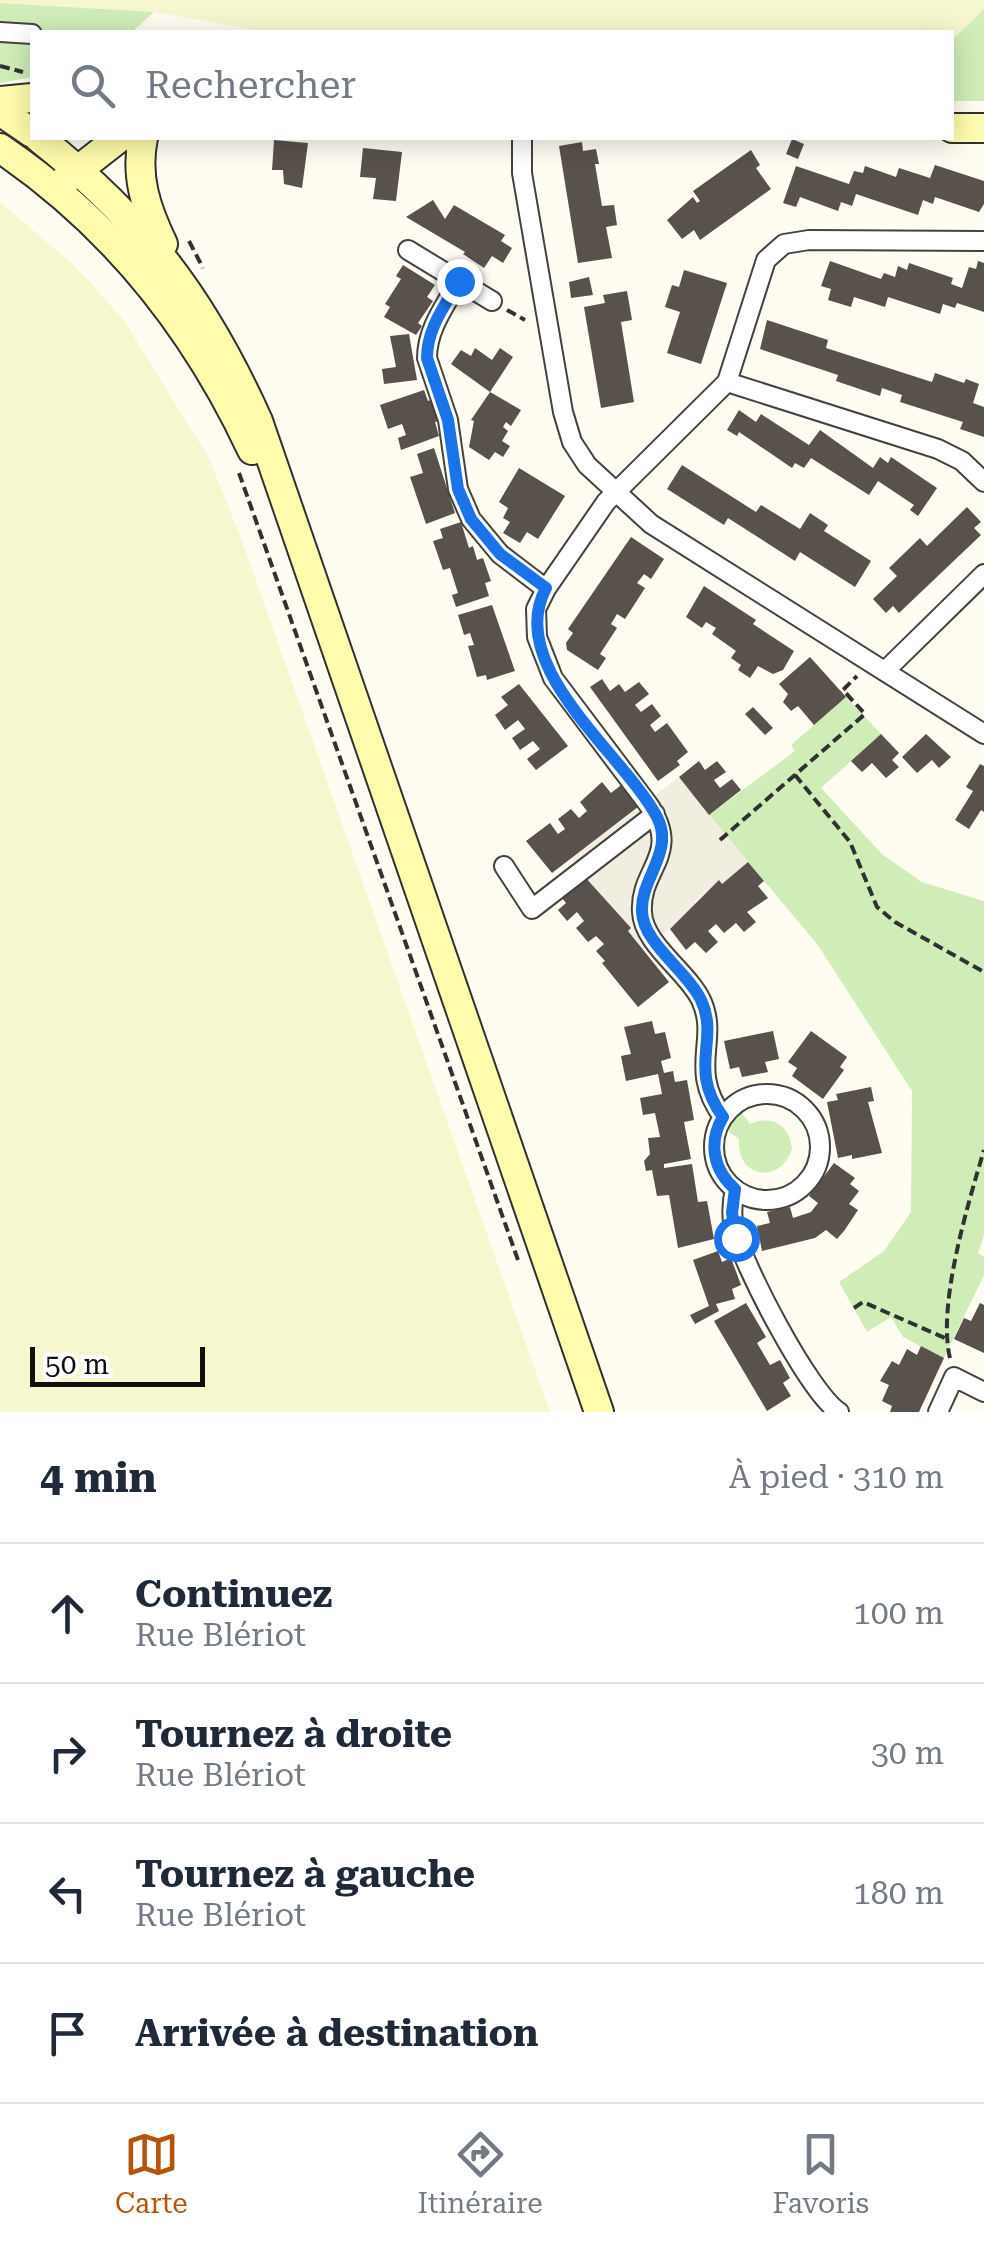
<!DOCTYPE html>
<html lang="fr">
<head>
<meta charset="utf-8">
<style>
	body { margin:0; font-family:"Roboto Serif",serif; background:#f2f2f3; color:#1f2937 }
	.scale { position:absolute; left:30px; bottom:25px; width:175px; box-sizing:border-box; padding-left:10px; border:5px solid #0f0f0f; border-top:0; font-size:28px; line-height:35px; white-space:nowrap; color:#0f0f0f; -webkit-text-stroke:8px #fff; paint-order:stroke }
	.stop { position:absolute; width:30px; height:30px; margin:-22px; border:8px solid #1a73e8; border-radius:50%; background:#fff }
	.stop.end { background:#1a73e8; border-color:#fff; box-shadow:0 2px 10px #0008 }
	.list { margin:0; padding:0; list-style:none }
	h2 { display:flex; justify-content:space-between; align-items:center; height:130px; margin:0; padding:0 40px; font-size:42px }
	h2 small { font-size:32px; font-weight:400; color:#747a83 }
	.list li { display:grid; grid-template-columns:65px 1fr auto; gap:30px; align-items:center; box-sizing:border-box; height:140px; padding:0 40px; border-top:2px solid #e0e1e3 }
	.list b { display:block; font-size:38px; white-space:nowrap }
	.list p { margin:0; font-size:32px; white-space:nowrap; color:#747a83 }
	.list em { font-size:32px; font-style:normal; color:#747a83 }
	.icon { flex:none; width:55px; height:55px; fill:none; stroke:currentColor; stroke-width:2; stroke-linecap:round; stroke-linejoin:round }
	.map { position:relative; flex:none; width:984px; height:1412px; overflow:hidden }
	.search { position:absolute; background:#fff; box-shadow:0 5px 25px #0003; left:30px; right:30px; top:30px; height:110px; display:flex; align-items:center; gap:25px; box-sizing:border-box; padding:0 35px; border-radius:0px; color:#747a83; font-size:38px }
	.sheet { height:690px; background:#fff }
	nav { display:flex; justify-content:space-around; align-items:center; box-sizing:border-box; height:140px; border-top:2px solid #e0e1e3; background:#fff; font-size:28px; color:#747a83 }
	nav a { display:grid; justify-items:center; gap:5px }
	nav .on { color:#b45309 }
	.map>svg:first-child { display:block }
</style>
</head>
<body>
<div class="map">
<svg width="984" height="1412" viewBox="0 0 984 1412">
	<rect width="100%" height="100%" fill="#fffdf2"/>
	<path fill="#f7f7cf" d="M0,0H984V9L952,40V32H268L154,12L0,3Z
		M0,202L75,266L123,319L209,458L241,538L550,1412H0Z"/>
	<path fill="#d0edb8" d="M0,3L154,12L132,32H32V77L0,83Z
		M984,9V101H952V40Z
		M846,697L881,734L821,788L883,855L922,882L984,901V1235L978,1253L984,1257V1275L944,1358L903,1337L891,1317L867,1332L839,1282L884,1251L911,1212L912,1091L817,944L709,815L795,751L791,745Z
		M741,1111L750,1124C771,1115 789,1124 792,1148C781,1186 736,1178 739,1139L726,1130Z"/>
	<path fill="#f1eddf" d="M679,777L748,862L722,884L719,881L694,902L696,906L644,950L628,931L630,928L571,859Z"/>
	<path fill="#59514b" d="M792,139L804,144L798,159L786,154Z
		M274,140L308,143L302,188L284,184L283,170H272Z
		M582,142L583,151L596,149L599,164H595L602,206L614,205L617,225L606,227L612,258L578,263L559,146Z
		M363,148L402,152L396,201L373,199L376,178L360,177Z
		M751,150L760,165L756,168L771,189L700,240L694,230L682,239L667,220L693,197L697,203L700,201L693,191Z
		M935,165L984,181V204L979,212L935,197L933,204L923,200L918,215L856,194L852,206L841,202L838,211L800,197L796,207L783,203L796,166L849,184L854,171L863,173L865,166L896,177L899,168L930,178Z
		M433,200L445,219L454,205L505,235L501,241L512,248L503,263L492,256L484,268L463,254L465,252L406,217Z
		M830,261L881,279L884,273L895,277L898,266L907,270L909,263L953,278L951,284L962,288L969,267L976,269L978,261L984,263V312L957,303L955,308L943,304L940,314L888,297L885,307L854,297L851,307L828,300L831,289L821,286Z
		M403,265L435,285L427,297L433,301L418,323L422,326L416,335L384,317L390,307L385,304L401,279L396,276Z
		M684,270L727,283L701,364L667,353L680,312L665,307L672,285L679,287Z
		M589,277L593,295L571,298L569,282Z
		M627,291L632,320L621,322L634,402L601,408L584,307L605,303L603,295Z
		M767,320L828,340L826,348L932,382L935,373L964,383L966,379L979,384L973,403L984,407V437L960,429L963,422L900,402L902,395L882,388L880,396L836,381L838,375L760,349Z
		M409,334L417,380L384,384L382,369L396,367L390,336Z
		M475,348L492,360L500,348L513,357L490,392L451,364L461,350L471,356Z
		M424,390L428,401L433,399L439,421L435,422L439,436L401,450L398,438L406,435L402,424L388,429L380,405Z
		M490,392L521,410L511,426L506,422L503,427L508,431L502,441L510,446L503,457L495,452L489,460L469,447L474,421L471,420Z
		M739,410L756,422L761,414L809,445L820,430L873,468L880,457L888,463L891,457L937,488L918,516L910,510L914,505L878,481L869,495L811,458L804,468L795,463L792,468L739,432L737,436L727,430Z
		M434,448L455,513L426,524L410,477L423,473L417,454Z
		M682,465L756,512L761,505L800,529L810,513L828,525L824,531L871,561L855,587L800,552L795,561L728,518L724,525L667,489Z
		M519,468L565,496L538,539L527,532L520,543L503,533L510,522L503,518L508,508L499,502Z
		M967,507L981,522L974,528L981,535L899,613L893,606L886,613L873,599L897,576L889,568L920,538L927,546Z
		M461,522L469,548L473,546L477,560L483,558L491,581L485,583L489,596L456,607L452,595L458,593L450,568L443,570L433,541L443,538L440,529Z
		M631,537L664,559L651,579L644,574L641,578L637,583L645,588L625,619L617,614L611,624L617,628L600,654L606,658L598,670L567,650L566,643L573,633L568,629Z
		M704,586L756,620L753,624L794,651L783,670L773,674L758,666L750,678L738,670L741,665L731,658L736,651L712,634L716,628L706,622L702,628L686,617Z
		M492,605L515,671L487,680L486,675L477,677L468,646L474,645L470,633L464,635L458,615Z
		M810,657L846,697L814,725L798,706L791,711L783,702L788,694L779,684Z
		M602,679L610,691L619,684L625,692L639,682L649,694L635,705L641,712L652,704L661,716L650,725L655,732L667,723L688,752L677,761L680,765L658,781L590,687Z
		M519,684L568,746L536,770L527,759L540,749L533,741L520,750L512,738L525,729L518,720L505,730L495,715L508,705L501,697Z
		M753,707L773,728L765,735L745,714Z
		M881,734L899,753L892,760L899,767L886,778L872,763L862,772L851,761Z
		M926,734L951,757L939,768L932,760L917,773L902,757Z
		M699,761L705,770L717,761L726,772L714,780L720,788L732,779L741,790L709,815L679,777Z
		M980,764L984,766V812L981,810L969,829L955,820L973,791L966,787Z
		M602,782L611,793L621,785L638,807L552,873L526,841L550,823L558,834L565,829L558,819L571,809L579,818L587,811L580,802Z
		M748,862L764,881L758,886L768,898L747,912L756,922L744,932L736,923L724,933L716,924L708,931L718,942L706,953L695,942L686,950L670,929L719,880L722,884Z
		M585,877L631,928L628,931L669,982L638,1007L602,963L605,961L596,951L604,944L596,936L588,942L576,928L584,921L577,912L567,921L558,910L566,903L560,896Z
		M652,1021L655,1034L665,1032L671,1058L661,1061L664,1073L673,1071L675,1082L687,1080L694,1120L684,1122L691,1159L664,1164V1168L692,1164L698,1202L707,1201L714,1239L678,1248L669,1195L657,1196L652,1170L646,1171L644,1161L650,1154L648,1138L660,1137L655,1113L643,1115L640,1098L662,1094L658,1074L626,1081L621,1056L631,1054L624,1027Z
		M773,1031L779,1059L765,1062L768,1072L742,1077L739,1067L730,1069L724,1041Z
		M811,1031L847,1057L840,1067L844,1070L823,1099L792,1076L797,1068L788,1062Z
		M871,1087L874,1101L868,1102L882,1153L852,1159V1155L838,1158L827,1102L838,1100L836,1094Z
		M834,1163L855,1178L850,1184L859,1191L849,1204L858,1210L844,1231L837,1239L826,1230L815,1238L762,1251L757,1226L770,1223L767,1212L790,1207L793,1218L811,1212L818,1203L809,1196Z
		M718,1251L722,1262L731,1258L741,1285L732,1289L735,1299L716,1304L719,1311L695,1324L690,1315L709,1306L693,1260Z
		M746,1303L766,1337L757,1343L770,1365L780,1360L790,1378L783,1383L791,1396L767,1411L714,1321Z
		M980,1303L984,1305V1353L954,1339L964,1318L971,1321Z
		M921,1346L944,1358L919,1412H890L892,1406L882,1401L889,1385L880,1381L892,1361L899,1365L907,1349L917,1355Z"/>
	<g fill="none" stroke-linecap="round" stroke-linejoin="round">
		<defs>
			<path id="street" d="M0,32L32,34
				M522,138V173L563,412L572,442L587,465L651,524L984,734
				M408,250L492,301
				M459,281C445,306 427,329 427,358L448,420L458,489L471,519L500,554L546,589
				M727,382L938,449L962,461L984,482
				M885,671L984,574
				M504,866L532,909L655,814
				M714 1147a53 53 0 1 1 106 0a53 53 0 1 1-106 0Z
				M723,1117C687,1068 720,1040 701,1000C688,972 643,944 642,912C639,868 683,855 648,804L553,678L537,637L536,609L546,589L606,502L727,382L766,260L784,244L809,240L984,241
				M735,1189C732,1202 731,1214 734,1228C742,1264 810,1394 839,1412
				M938,1412L954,1377L984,1392"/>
			<path id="secondary" d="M0,101L32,98
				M0,111L32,133
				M952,128H984
				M39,138C144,221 203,299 258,421L599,1412
				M143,138C135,176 146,209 163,244
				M0,148C112,224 195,328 252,450
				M64,181L119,138"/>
		</defs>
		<use href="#street" stroke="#424242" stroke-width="22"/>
		<use href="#secondary" stroke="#313131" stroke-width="32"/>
		<path stroke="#313131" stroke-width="4" stroke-dasharray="10 5" stroke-linecap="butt" d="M0,66L23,72
			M189,241L203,268
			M507,310L525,320
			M239,473L518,1260
			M795,775L850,842L877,907L895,922L984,972
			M720,840L865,714L843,690L857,676
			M854,1308L863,1302L945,1338
			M950,1358C937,1305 968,1204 984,1150"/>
		<use href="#street" stroke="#fff" stroke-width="18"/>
		<use href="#secondary" stroke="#fffcad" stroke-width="28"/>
	</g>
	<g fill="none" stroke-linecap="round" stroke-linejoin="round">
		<path stroke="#1a73e8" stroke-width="12" d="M459,281C445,306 427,328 427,358L448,420L458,489L471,519L500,554L546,588C504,667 623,753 657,817C675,852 640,878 642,912C643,943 688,972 701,1000C720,1040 687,1068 723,1117C708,1142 713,1170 735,1189L732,1213L736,1238"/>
	</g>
</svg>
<div class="scale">50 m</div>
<div class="stop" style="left:736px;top:1238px"></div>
<div class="stop end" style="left:459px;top:281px"></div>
<div class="search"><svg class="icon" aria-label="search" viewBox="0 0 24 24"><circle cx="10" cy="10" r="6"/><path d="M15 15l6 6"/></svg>Rechercher</div>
</div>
<section class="sheet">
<h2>4 min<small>À pied · 310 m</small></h2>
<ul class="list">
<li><svg class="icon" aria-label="ahead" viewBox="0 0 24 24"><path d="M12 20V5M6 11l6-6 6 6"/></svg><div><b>Continuez</b><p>Rue Blériot</p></div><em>100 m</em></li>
<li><svg class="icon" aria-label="right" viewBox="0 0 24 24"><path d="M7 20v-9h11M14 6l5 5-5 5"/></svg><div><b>Tournez à droite</b><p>Rue Blériot</p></div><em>30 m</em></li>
<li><svg class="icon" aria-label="left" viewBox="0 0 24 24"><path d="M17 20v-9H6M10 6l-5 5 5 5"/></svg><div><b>Tournez à gauche</b><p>Rue Blériot</p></div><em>180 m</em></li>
<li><svg class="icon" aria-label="arrive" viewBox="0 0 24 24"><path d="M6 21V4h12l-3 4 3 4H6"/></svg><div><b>Arrivée à destination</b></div></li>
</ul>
</section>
<nav>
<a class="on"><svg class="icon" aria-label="map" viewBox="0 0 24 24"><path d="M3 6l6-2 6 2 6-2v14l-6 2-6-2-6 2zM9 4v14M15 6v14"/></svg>Carte</a>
<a><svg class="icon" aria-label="directions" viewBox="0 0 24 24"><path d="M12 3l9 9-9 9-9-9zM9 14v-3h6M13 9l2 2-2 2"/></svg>Itinéraire</a>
<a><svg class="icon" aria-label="saved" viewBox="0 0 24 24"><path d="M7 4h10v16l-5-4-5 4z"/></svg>Favoris</a>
</nav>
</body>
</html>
